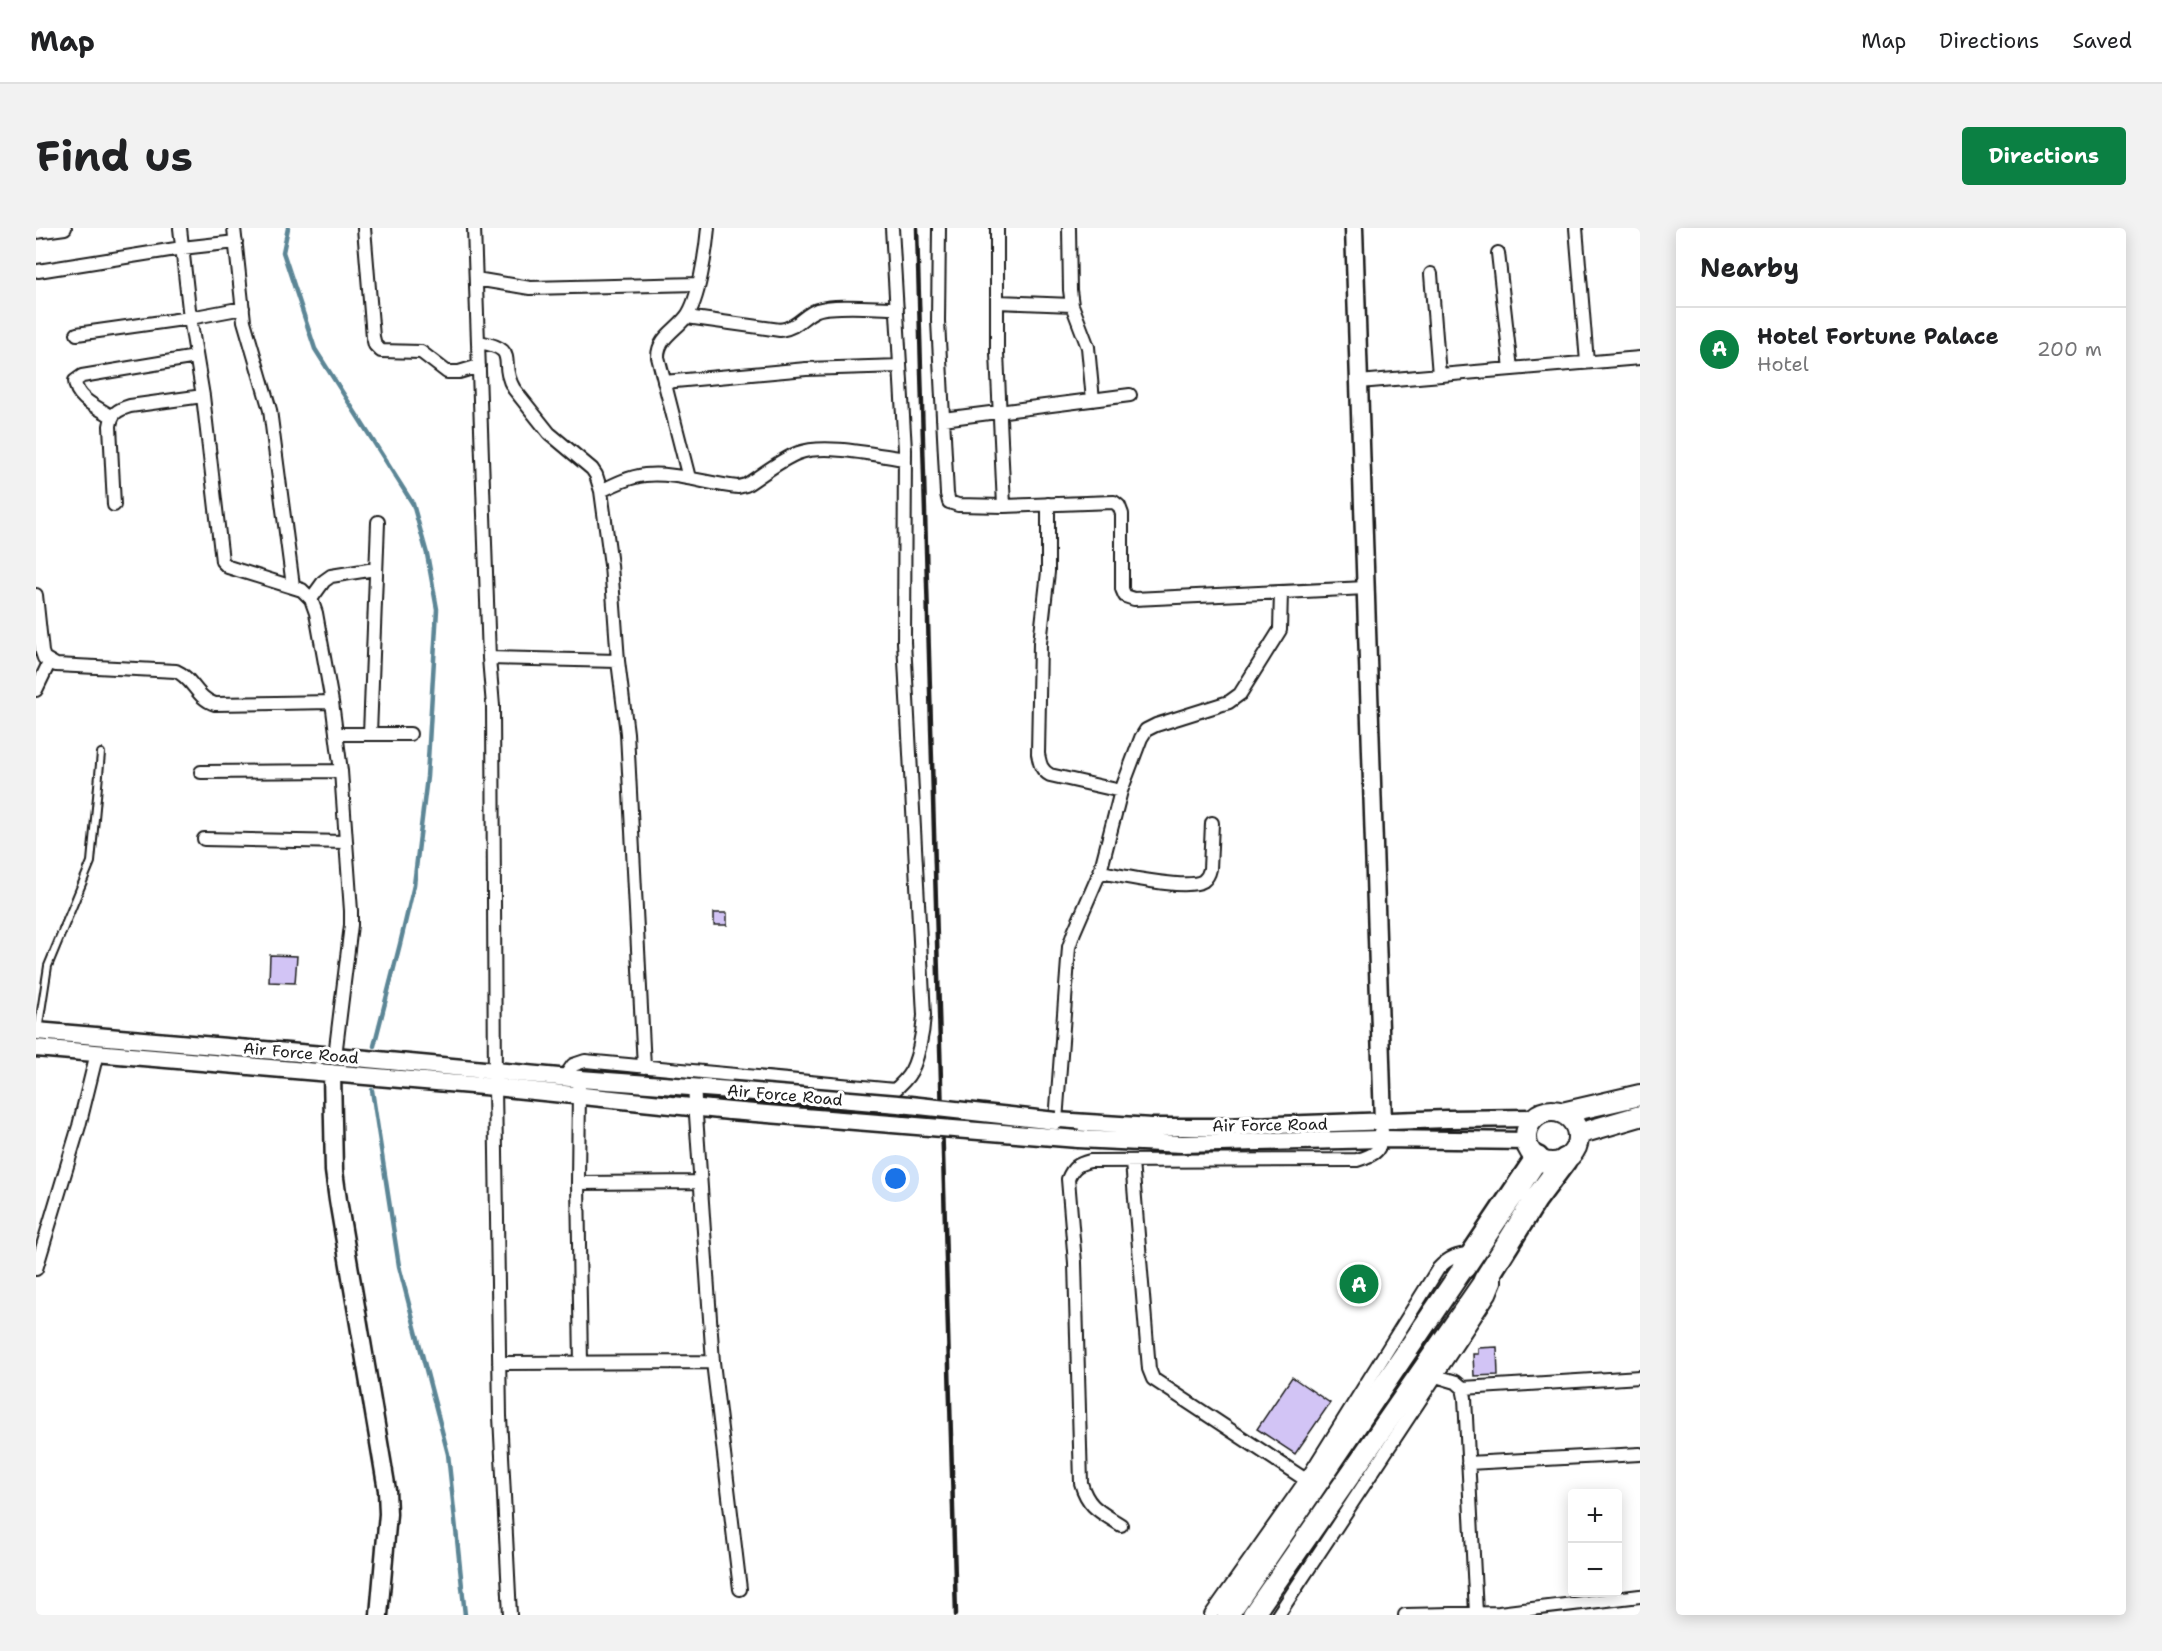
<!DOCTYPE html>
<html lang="en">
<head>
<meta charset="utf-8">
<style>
	body { margin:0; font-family:"Shantell Sans",sans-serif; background:#f2f2f2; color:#202124 }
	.controls { position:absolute; right:18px; bottom:18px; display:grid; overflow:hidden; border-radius:6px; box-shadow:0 3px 15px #0003 }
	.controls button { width:54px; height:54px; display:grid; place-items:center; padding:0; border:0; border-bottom:2px solid #e0e0e0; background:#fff; color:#202124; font:30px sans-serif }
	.you { position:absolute; left:860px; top:951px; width:21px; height:21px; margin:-15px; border:4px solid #fff; border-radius:50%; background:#1a73e8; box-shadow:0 0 0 9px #1a73e833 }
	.badge { display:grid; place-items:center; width:39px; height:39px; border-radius:50%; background:#0b8043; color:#fff; font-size:20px; font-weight:700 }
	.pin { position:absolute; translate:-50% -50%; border:3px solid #fff; box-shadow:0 2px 6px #0006 }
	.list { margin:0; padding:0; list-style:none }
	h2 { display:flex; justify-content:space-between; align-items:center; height:78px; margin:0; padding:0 24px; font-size:26px }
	h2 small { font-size:20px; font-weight:400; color:#757577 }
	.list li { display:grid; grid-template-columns:39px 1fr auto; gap:18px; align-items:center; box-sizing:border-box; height:84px; padding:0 24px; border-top:2px solid #e0e0e0 }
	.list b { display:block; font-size:22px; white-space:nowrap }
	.list p { margin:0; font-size:20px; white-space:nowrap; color:#757577 }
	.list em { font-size:20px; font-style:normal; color:#757577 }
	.map { position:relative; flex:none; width:1604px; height:1387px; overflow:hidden; border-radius:6px }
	header { display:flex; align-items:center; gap:36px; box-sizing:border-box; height:84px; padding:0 30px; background:#fff; border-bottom:2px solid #e0e0e0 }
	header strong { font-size:28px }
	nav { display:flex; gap:33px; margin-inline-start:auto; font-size:21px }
	.intro { display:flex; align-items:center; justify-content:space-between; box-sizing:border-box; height:144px; padding:0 36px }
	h1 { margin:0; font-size:42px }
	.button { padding:15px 27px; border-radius:6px; background:#0b8043; color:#fff; font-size:21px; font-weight:700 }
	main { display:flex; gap:36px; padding:0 36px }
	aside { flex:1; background:#fff; border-radius:6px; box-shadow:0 3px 15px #0003 }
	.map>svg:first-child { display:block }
</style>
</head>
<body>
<header>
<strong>Map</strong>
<nav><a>Map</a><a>Directions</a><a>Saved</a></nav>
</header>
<div class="intro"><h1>Find us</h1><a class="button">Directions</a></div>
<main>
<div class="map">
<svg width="1604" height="1387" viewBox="0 0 1604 1387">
	<rect width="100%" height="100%" fill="#fff"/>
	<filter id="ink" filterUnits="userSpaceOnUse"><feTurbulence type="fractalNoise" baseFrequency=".0167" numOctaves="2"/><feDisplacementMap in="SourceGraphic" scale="12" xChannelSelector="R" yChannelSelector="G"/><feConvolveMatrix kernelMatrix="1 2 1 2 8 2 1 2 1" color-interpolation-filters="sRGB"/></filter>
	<g filter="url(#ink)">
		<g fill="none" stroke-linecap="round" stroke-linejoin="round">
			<path stroke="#5c8696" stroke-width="4.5" d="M252,0L247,24L279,121L377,276L391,326L401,381L391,549L378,657L364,716L338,818
				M336,862L363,1038L412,1226L429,1387"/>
		</g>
		<path fill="#d2c4f5" stroke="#1c1c1c" stroke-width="1.5" d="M678,685H691V697H678Z
			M234,727L261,728L259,755L233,754Z
			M1461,1119L1462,1147L1438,1148L1437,1126H1442V1120Z
			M1256,1149L1294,1175L1259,1226L1221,1201Z"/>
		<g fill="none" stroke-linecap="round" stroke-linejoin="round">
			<defs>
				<path id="lane" d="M2,803L12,738L55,634L65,525"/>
				<path id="street" d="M144,0L154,90L167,168L186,333L192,339L266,362L275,371L280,385L296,474L305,543L315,683V697L299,828
					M198,0L208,93L234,182L257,358
					M328,0L337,109L339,117L345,123L385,124L411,144H423L443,138
					M438,0L453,430L457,478L459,859L464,1188L474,1387
					M903,0L902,93L911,266L913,274L922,277L968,278L1078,274L1083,278L1086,286V361L1089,368L1098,371L1330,360
					M961,0V125L968,278
					M1033,0L1034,62L1036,77L1052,119L1057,172
					M1540,0L1551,134
					M0,4L29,0
					M1462,25L1475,141
					M2,43L146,20L200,14
					M1395,46L1403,147
					M440,51L494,60L662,56
					M961,74L1036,77
					M651,89L744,102C763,99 766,88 781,82C799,76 840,80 861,80
					M41,106L154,90L207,80
					M443,114C486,122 461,133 478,161L513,205L556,241L560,247L565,263L575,337L582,433L591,505L608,839
					M628,154L770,141L864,138
					M1323,154L1604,130
					M75,188C61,179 40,171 39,153L46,148L160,129
					M907,191L1094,167
					M653,250L622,129C622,110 639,103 650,89C663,73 670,22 672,0
					M565,263C579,256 593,249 609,247C640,244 671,256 702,259L710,257C726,247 744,232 762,225C789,215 840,227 869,231
					M1012,276V344L1004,415L1002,526C1004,536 1005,542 1014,547L1085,563
					M78,277L74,198C76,185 81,182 94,178L167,168
					M0,367L6,424L8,430L20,437L140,443C157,450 161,471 179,476L296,474
					M275,371L288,353L295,348L339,341
					M453,430L582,433
					M0,462L13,435
					M300,506H374
					M334,506L342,294
					M165,544L305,543
					M168,611L310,614
					M1064,644C1084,647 1151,663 1167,653C1171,650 1173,646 1174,641L1176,595
					M528,850L537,837L549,833L859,862
					M658,858L677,1134L704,1361
					M543,860L542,955L545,1135
					M843,875C853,867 864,859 872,848C882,835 887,804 888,787L868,414L869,222L856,0
					M1020,893L1033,719L1038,704L1064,644L1085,563L1105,510L1110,502L1120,497L1193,474L1204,466L1244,402L1245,364
					M1096,934L1113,1141L1117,1151L1270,1252
					M542,955L664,954
					M0,1041L43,898L61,825
					M463,1135L677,1134
					M1400,1148L1420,1154L1427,1160L1429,1170L1440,1385
					M1427,1160L1604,1149
					M1432,1235L1604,1226
					M1085,1297C1065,1284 1052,1280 1045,1255L1039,1035L1032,951C1037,939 1042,936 1054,933L1321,932C1342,926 1344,923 1346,903
					M1175,1387L1270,1252L1402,1041C1413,1029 1421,1027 1437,1025
					M1242,1387L1454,1066L1459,1054V1045
					M1369,1387L1463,1385L1604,1368"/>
				<path id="secondary" d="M1318,0L1347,894
					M0,803L299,828L544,851L695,862
					M0,820L459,859L694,883
					M296,845L298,943L302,972L351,1262L352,1286L343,1387
					M1020,893L1116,899H1186L1411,891L1500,890
					M1042,911L1146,916L1345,911L1491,913"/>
				<path id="primary" d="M1490 909a26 26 0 1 1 52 0a26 26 0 1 1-52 0Z
					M1526,885L1604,867
					M1542,906L1604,888
					M1192,1387L1428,1039
					M1217,1387L1449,1052"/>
				<path id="highway" d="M1428,1039L1501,930
					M1449,1052L1499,972L1529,932"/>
			</defs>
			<use href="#lane" stroke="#1c1c1c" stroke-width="10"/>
			<use href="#street" stroke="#1c1c1c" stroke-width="16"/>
			<use href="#secondary" stroke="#1c1c1c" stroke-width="21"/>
			<use href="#primary" stroke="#1c1c1c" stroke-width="24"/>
			<use href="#highway" stroke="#1c1c1c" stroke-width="27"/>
			<use href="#lane" stroke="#fff" stroke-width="6"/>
			<use href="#street" stroke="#fff" stroke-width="12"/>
			<use href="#secondary" stroke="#fff" stroke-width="16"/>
			<use href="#primary" stroke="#fff" stroke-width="20"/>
			<use href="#highway" stroke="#fff" stroke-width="22"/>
			<path stroke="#1c1c1c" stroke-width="4.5" d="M881,0L920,1387"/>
			<defs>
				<path id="secondary-bridge" d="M695,862L874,877L1020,893
					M694,883L1042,911"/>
			</defs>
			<use href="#secondary-bridge" stroke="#1c1c1c" stroke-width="21" stroke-linecap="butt"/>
			<use href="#secondary-bridge" stroke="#fff" stroke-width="16"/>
		</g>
	</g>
	<g text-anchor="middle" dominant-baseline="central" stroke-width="6" stroke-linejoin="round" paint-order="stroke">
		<g font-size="16" fill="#1c1c1c" stroke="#fff">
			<text transform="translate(265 825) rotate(5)">Air Force Road</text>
			<text transform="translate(749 867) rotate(5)">Air Force Road</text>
			<text transform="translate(1234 897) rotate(-1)">Air Force Road</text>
		</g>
	</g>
</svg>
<div class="controls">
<button>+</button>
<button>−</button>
</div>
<div class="you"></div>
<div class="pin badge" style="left:1323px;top:1056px">A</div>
</div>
<aside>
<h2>Nearby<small></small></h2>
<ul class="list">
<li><span class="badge">A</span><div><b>Hotel Fortune Palace</b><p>Hotel</p></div><em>200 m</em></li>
</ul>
</aside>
</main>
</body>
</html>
